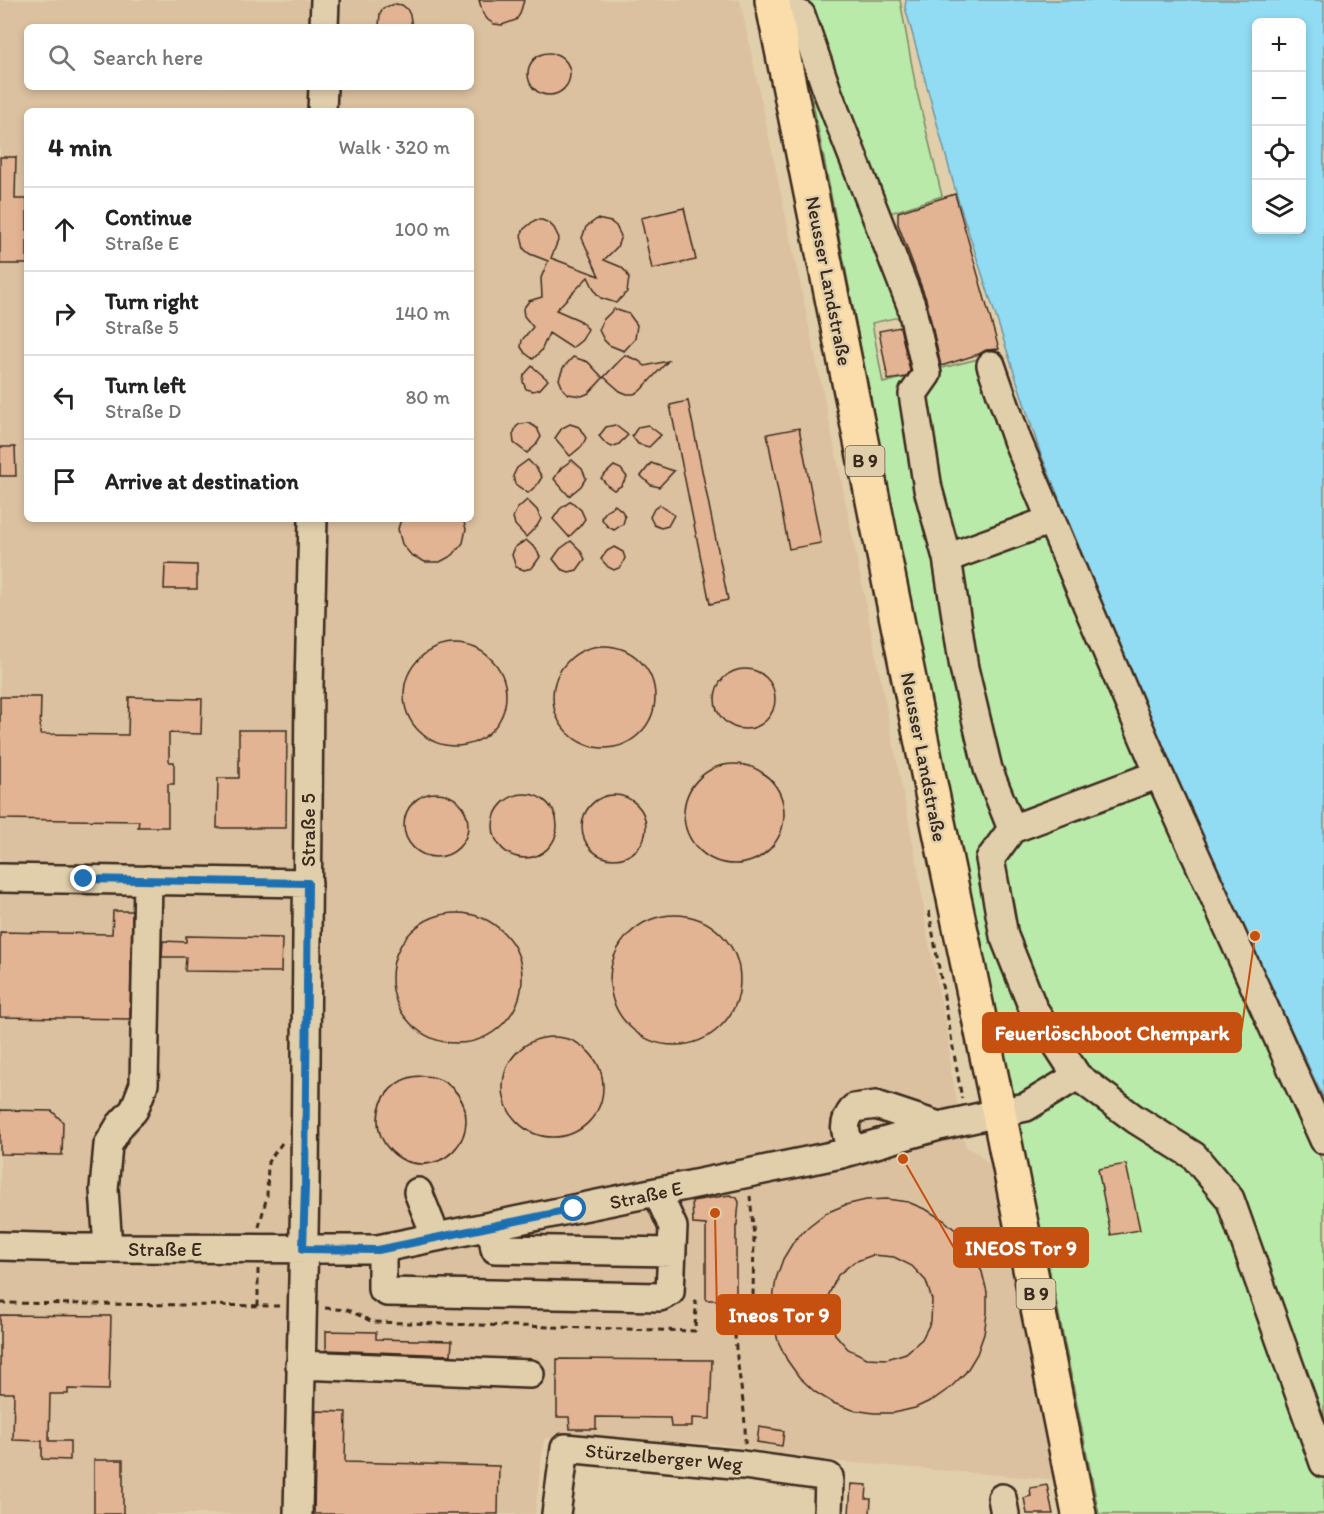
<!DOCTYPE html>
<html lang="en">
<head>
<meta charset="utf-8">
<style>
	body { margin:0; font-family:Itim,sans-serif; background:#f2f2f2; color:#222 }
	.controls { position:absolute; right:18px; top:18px; display:grid; overflow:hidden; border-radius:9px; box-shadow:0 3px 9px #0003 }
	.controls button { width:54px; height:54px; display:grid; place-items:center; padding:0; border:0; border-bottom:2px solid #e0e0e0; background:#fff; color:#222; font:30px sans-serif }
	.stop { position:absolute; width:18px; height:18px; margin:-14px; border:4px solid #1f6fb2; border-radius:50%; background:#fff }
	.stop.end { background:#1f6fb2; border-color:#fff; box-shadow:0 2px 6px #0008 }
	.list { margin:0; padding:0; list-style:none }
	h2 { display:flex; justify-content:space-between; align-items:center; height:78px; margin:0; padding:0 24px; font-size:26px }
	h2 small { font-size:20px; font-weight:400; color:#767676 }
	.list li { display:grid; grid-template-columns:39px 1fr auto; gap:18px; align-items:center; box-sizing:border-box; height:84px; padding:0 24px; border-top:2px solid #e0e0e0 }
	.list b { display:block; font-size:22px; white-space:nowrap }
	.list p { margin:0; font-size:20px; white-space:nowrap; color:#767676 }
	.list em { font-size:20px; font-style:normal; color:#767676 }
	.icon { flex:none; width:33px; height:33px; fill:none; stroke:currentColor; stroke-width:2; stroke-linecap:round; stroke-linejoin:round }
	.map { position:relative; flex:none; width:1324px; height:1514px; overflow:hidden }
	.search { position:absolute; background:#fff; box-shadow:0 3px 9px #0003; left:24px; top:24px; width:450px; height:66px; display:flex; align-items:center; gap:15px; box-sizing:border-box; padding:0 21px; border-radius:9px; color:#767676; font-size:22px }
	.panel { position:absolute; background:#fff; box-shadow:0 3px 9px #0003; left:24px; top:108px; width:450px; height:414px; border-radius:9px }
	.map>svg:first-child { display:block }
</style>
</head>
<body>
<div class="map">
<svg width="1324" height="1514" viewBox="0 0 1324 1514">
	<rect width="100%" height="100%" fill="#e1cfac"/>
	<filter id="ink" filterUnits="userSpaceOnUse"><feTurbulence type="fractalNoise" baseFrequency=".0167" numOctaves="2"/><feDisplacementMap in="SourceGraphic" scale="12" xChannelSelector="R" yChannelSelector="G"/><feConvolveMatrix kernelMatrix="1 2 1 2 8 2 1 2 1" color-interpolation-filters="sRGB"/></filter>
	<g filter="url(#ink)">
		<path fill="#dbc19f" fill-rule="evenodd" d="M0,0H740L838,463L918,868L928,938L948,1035L951,1071L966,1147L979,1154L992,1167L998,1183L1059,1480L841,1462L711,1443L544,1438L535,1514H0ZM27,27H471V87H27ZM27,111H471V519H27Z"/>
		<path fill="#baeaa9" stroke="#7a8a64" stroke-width="1.5" d="M793,0H900L916,88L942,196L869,220L898,306L899,317L872,323L883,383L982,358L1243,980L1324,1166V1514H1099L1056,1300L986,989Z"/>
		<path fill="#91dbf3" stroke="#6f949e" stroke-width="1.5" fill-rule="evenodd" d="M906,0H1324V1099C1254,952 1181,805 1119,655C1091,588 1069,519 1040,452L958,200L905,7ZM1256,22H1302V230H1256Z"/>
		<path fill="#e3b493" stroke="#3b2a1e" stroke-width="1.5" fill-rule="evenodd" d="M479,0H524L520,14L516,20L502,25L494,24L488,20L483,14Z
			M395,4L402,5L407,9L410,15L412,27H379L380,13L383,8Z
			M528 74a21 21 0 1 1 42 0a21 21 0 1 1-42 0Z
			M0,157H16L15,199H27V264H0Z
			M955,194L999,349L986,350L979,354L941,366L926,299L898,224V212Z
			M684,208L696,260L652,269L641,218Z
			M597,219L611,222L616,226L621,236L617,247L604,260L621,267L626,272L629,278L627,292L616,303L601,298L596,293L588,277L556,310L579,320L588,329L582,340L572,348L549,333L541,351L533,359L525,353L521,347L522,340L533,327L524,316L523,309L529,301L542,297L541,278L548,261L530,254L524,249L521,235L524,229L535,220H542L549,223L554,228L559,238L551,258L599,276L582,238L586,227Z
			M614,309L629,314L637,325L635,339L624,351L609,345L604,340L599,330L603,320Z
			M900,327L910,371L906,377L888,380L879,331Z
			M625,355L639,361L645,366L668,361L640,391L634,394H627L620,391L604,377Z
			M573,357L588,362L603,378L589,393L582,396L568,394L563,389L559,379L563,368Z
			M532,366L548,380L540,389L533,391L526,389L523,382L524,375Z
			M688,401L728,600L710,604L670,405Z
			M529,423L537,428L541,437L536,445L527,453L514,443L513,435L516,427L520,424Z
			M570,424L579,427L586,438L582,446L570,456L555,438L562,428Z
			M615,425L628,435L619,444L612,447L606,444L599,436L606,427Z
			M648,425L661,435L649,447L638,444L632,436L638,427Z
			M799,428L821,543L789,549L767,434Z
			M0,447H15L16,476H0Z
			M528,460L537,469L542,477L537,485L528,493L515,484L513,476L517,468Z
			M572,460L582,469L586,478L581,486L569,496L554,479L561,468Z
			M651,463L674,471L659,487L651,485L641,476Z
			M614,466L621,469L627,477L621,486L614,490L608,486L601,478Z
			M527,500L537,510L541,519L537,526L526,537L515,525L513,517L517,509Z
			M571,501L581,510L585,519L580,526L569,537L553,519L560,509Z
			M615,505L622,511L625,517L623,524L614,530L607,526L601,518L607,510Z
			M660,505L674,515L668,526L661,528L654,525L650,517L654,509Z
			M401,519H463L466,529L463,543L453,555L440,562H425L411,555L402,544L398,529Z
			M526,540L536,549L540,557L532,568L524,570L516,567L512,555L515,547Z
			M571,541L580,550L585,559L577,570L569,572L561,569L553,559L560,549Z
			M614,547L623,552L625,558L621,567L614,570L608,567L601,559L607,551Z
			M165,564L197,565V589H164Z
			M404 695a51 51 0 1 1 102 0a51 51 0 1 1-102 0Z
			M553 697a51 51 0 1 1 102 0a51 51 0 1 1-102 0Z
			M715 699a30 30 0 1 1 60 0a30 30 0 1 1-60 0Z
			M0,697H41L40,734L128,735L129,697L202,699L201,734L169,733V762H174V784H168V827H138L139,821L0,819Z
			M239,730H287L286,828H217L218,778H239Z
			M684 814a50 50 0 1 1 100 0a50 50 0 1 1-100 0Z
			M404 825a32 32 0 1 1 64 0a32 32 0 1 1-64 0Z
			M493 826a32 32 0 1 1 64 0a32 32 0 1 1-64 0Z
			M582 827a32 32 0 1 1 64 0a32 32 0 1 1-64 0Z
			M113,911H132L130,1019L0,1017V932L112,934Z
			M392 978a65 65 0 1 1 130 0a65 65 0 1 1-130 0Z
			M610 980a65 65 0 1 1 130 0a65 65 0 1 1-130 0Z
			M186,936L282,938L281,972L185,971L186,957H162L163,941L186,942Z
			M503 1087a50 50 0 1 1 100 0a50 50 0 1 1-100 0Z
			M378 1120a44 44 0 1 1 88 0a44 44 0 1 1-88 0Z
			M0,1110L52,1111L63,1122L62,1155L0,1154Z
			M1126,1164L1140,1230L1111,1235L1098,1169Z
			M730,1195L737,1198L739,1202L737,1225H736V1300H706V1225L693,1224L692,1201Z
			M887,1199L908,1202L927,1210L945,1221L961,1235L973,1252L982,1272L987,1292V1313L984,1334L977,1354L966,1372L951,1387L934,1399L915,1408L894,1413H874L853,1410L833,1403L815,1392L799,1377L787,1360L778,1341L773,1321V1299L776,1279L783,1259L794,1241L809,1226L826,1213L845,1205L866,1200ZM873,1255L894,1257L912,1266L926,1281L932,1300L931,1321L922,1339L906,1353L887,1359L867,1358L848,1349L835,1334L828,1314L829,1294L838,1275L854,1262Z
			M0,1315L111,1316L109,1390L68,1389V1394H50L49,1441H70V1460L42,1459V1441L13,1440L14,1393H0Z
			M326,1331L376,1332V1339L452,1341L451,1355L326,1350Z
			M557,1359L712,1360L710,1419L692,1418V1427H671L670,1418L596,1417V1429H570L569,1417H557Z
			M316,1411L346,1412L345,1462L499,1466L498,1514H314Z
			M759,1427L784,1431L782,1446L757,1442Z
			M94,1460H123V1514H94Z
			M851,1484L867,1485L866,1499H871L870,1514H849Z
			M1047,1485L1053,1514H1027L1024,1498L1031,1496L1030,1488Z"/>
		<g fill="none" stroke-linecap="round" stroke-linejoin="round">
			<defs>
				<path id="minor" d="M773,5L801,15L828,93L911,305L927,374L913,394L928,489L947,558L964,668L988,769L1012,829
					M324,27L325,0
					M322,111L323,87
					M991,365L1017,440L1159,774L1324,1140
					M947,558L1051,520
					M0,878L308,883
					M1077,1076L1033,1008L1004,936L990,859L1012,829L1159,774
					M852,1151C845,1132 841,1124 854,1108L876,1105L939,1126
					M418,1192L436,1237
					M491,1226L495,1249L672,1252
					M0,1246L79,1248L378,1249L841,1154L939,1126L1026,1107L1077,1076L1135,1119L1194,1156L1230,1199L1324,1463
					M108,1248L104,1189L108,1145L120,1125L134,1110L144,1084L148,880
					M382,1249V1289L387,1292L660,1297L670,1292L673,1227L657,1192
					M300,1365L530,1374
					M1002,1498L1005,1514
					M298,1514L305,1186L309,686L313,519
					M556,1514L565,1448L743,1465L829,1477L828,1514"/>
				<path id="major" d="M772,0L934,803L999,1113L1079,1514"/>
			</defs>
			<use href="#minor" stroke="#3b2a1e" stroke-width="32"/>
			<use href="#major" stroke="#3b2a1e" stroke-width="38"/>
			<path stroke="#3b2a1e" stroke-width="3" stroke-dasharray="6 4.5" stroke-linecap="butt" d="M929,911L962,1099
				M259,1227L267,1196L268,1162L282,1143
				M258,1269V1306
				M0,1303L280,1306
				M325,1308L348,1310L373,1322L695,1331L696,1301L690,1300
				M745,1444C747,1399 732,1355 735,1310L753,1295L754,1236L750,1196"/>
			<use href="#minor" stroke="#e1cfac" stroke-width="27"/>
			<use href="#major" stroke="#faddab" stroke-width="33"/>
		</g>
	</g>
	<g fill="none" stroke-linecap="round" stroke-linejoin="round" filter="url(#ink)">
		<path stroke="#1f6fb2" stroke-width="8" d="M84,879L308,883L305,1186L303,1249L378,1250L574,1209"/>
	</g>
	<g text-anchor="middle" dominant-baseline="central" stroke-width="5" stroke-linejoin="round" paint-order="stroke">
		<g fill="#e1cfac" stroke="#6d5c49" stroke-width="1.5">
			<rect x="845.5" y="446" width="39" height="30" rx="4.5"/>
			<rect x="1016.5" y="1279" width="39" height="30" rx="4.5"/>
		</g>
		<g font-size="18" font-weight="bold" fill="#3b2a1e">
			<text x="865" y="461">B 9</text>
			<text x="1036" y="1294">B 9</text>
		</g>
		<g font-size="20" fill="#3b2a1e" stroke="#e1cfac">
			<text transform="translate(829 281) rotate(79)">Neusser Landstraße</text>
			<text transform="translate(924 757) rotate(79)">Neusser Landstraße</text>
			<text transform="translate(308 830) rotate(-90)">Straße 5</text>
			<text transform="translate(646 1195) rotate(-12)">Straße E</text>
			<text x="165" y="1249">Straße E</text>
			<text transform="translate(664 1457) rotate(5)">Stürzelberger Weg</text>
		</g>
	</g>
	<path fill="none" stroke="#c55010" stroke-width="2" d="M1255 936L1241 1033M903 1159L954 1248M715 1213L717 1315"/>
	<g fill="#c55010" stroke="#e1cfac" stroke-width="2">
		<circle cx="1255" cy="936" r="6"/>
		<circle cx="903" cy="1159" r="6"/>
		<circle cx="715" cy="1213" r="6"/>
	</g>
	<g fill="#c55010" stroke="#c55010" stroke-width="2">
		<rect x="983" y="1013" width="258" height="39" rx="6"/>
		<rect x="954" y="1228" width="134" height="39" rx="6"/>
		<rect x="717" y="1295" width="123" height="39" rx="6"/>
	</g>
	<g font-size="21" text-anchor="middle" font-weight="bold" fill="#fff">
		<text x="1112" y="1040">Feuerlöschboot Chempark</text>
		<text x="1021" y="1255">INEOS Tor 9</text>
		<text x="779" y="1322">Ineos Tor 9</text>
	</g>
</svg>
<div class="controls">
<button>+</button>
<button>−</button>
<button><svg class="icon" aria-label="locate" viewBox="0 0 24 24"><circle cx="12" cy="12" r="6"/><path d="M12 2v4M12 18v4M2 12h4M18 12h4"/></svg></button>
<button><svg class="icon" aria-label="layers" viewBox="0 0 24 24"><path d="M12 4l9 5-9 5-9-5zM3 14l9 5 9-5"/></svg></button>
</div>
<div class="stop" style="left:574px;top:1209px"></div>
<div class="stop end" style="left:84px;top:879px"></div>
<div class="search"><svg class="icon" aria-label="search" viewBox="0 0 24 24"><circle cx="10" cy="10" r="6"/><path d="M15 15l6 6"/></svg>Search here</div>
<section class="panel">
<h2>4 min<small>Walk · 320 m</small></h2>
<ul class="list">
<li><svg class="icon" aria-label="ahead" viewBox="0 0 24 24"><path d="M12 20V5M6 11l6-6 6 6"/></svg><div><b>Continue</b><p>Straße E</p></div><em>100 m</em></li>
<li><svg class="icon" aria-label="right" viewBox="0 0 24 24"><path d="M7 20v-9h11M14 6l5 5-5 5"/></svg><div><b>Turn right</b><p>Straße 5</p></div><em>140 m</em></li>
<li><svg class="icon" aria-label="left" viewBox="0 0 24 24"><path d="M17 20v-9H6M10 6l-5 5 5 5"/></svg><div><b>Turn left</b><p>Straße D</p></div><em>80 m</em></li>
<li><svg class="icon" aria-label="arrive" viewBox="0 0 24 24"><path d="M6 21V4h12l-3 4 3 4H6"/></svg><div><b>Arrive at destination</b></div></li>
</ul>
</section>
</div>
</body>
</html>
